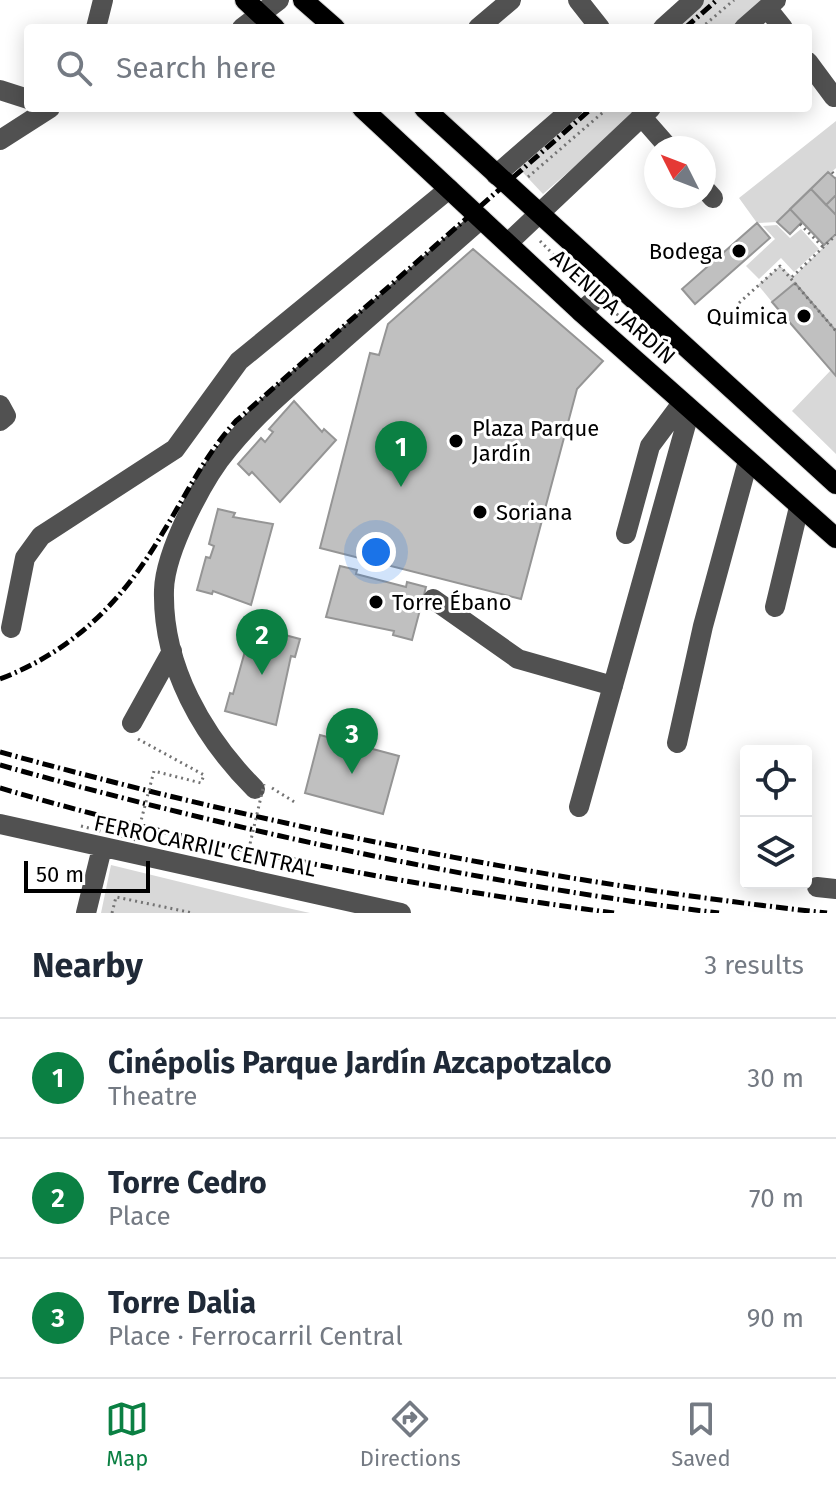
<!DOCTYPE html>
<html lang="en">
<head>
<meta charset="utf-8">
<style>
	body { margin:0; font-family:"Fira Sans",sans-serif; background:#f6f6f7; color:#1f2937 }
	.controls { position:absolute; right:24px; bottom:24px; display:grid; overflow:hidden; border-radius:8px; box-shadow:0 4px 20px #0003 }
	.controls button { width:72px; height:72px; display:grid; place-items:center; padding:0; border:0; border-bottom:2px solid #e0e1e3; background:#fff; color:#1f2937; font:40px sans-serif }
	.compass { position:absolute; left:644px; top:136px; width:72px; height:72px; border-radius:50%; background:#fff; box-shadow:0 4px 20px #0003; rotate:312deg }
	.scale { position:absolute; left:24px; bottom:20px; width:126px; box-sizing:border-box; padding-left:8px; border:4px solid #000; border-top:0; font-size:22px; line-height:28px; white-space:nowrap; color:#000; -webkit-text-stroke:6px #fff; paint-order:stroke }
	.you { position:absolute; left:376px; top:552px; width:28px; height:28px; margin:-20px; border:6px solid #fff; border-radius:50%; background:#1a73e8; box-shadow:0 0 0 12px #1a73e833 }
	.badge { display:grid; place-items:center; width:52px; height:52px; border-radius:50%; background:#0b8043; color:#fff; font-size:26px; font-weight:700 }
	.pin { position:absolute; translate:-50% -66px; filter:drop-shadow(0 2px 4px #0008) }
	.pin::after { content:''; position:absolute; top:42px; width:28px; height:24px; background:inherit; clip-path:polygon(0 0,100% 0,50% 100%) }
	.list { margin:0; padding:0; list-style:none }
	h2 { display:flex; justify-content:space-between; align-items:center; height:104px; margin:0; padding:0 32px; font-size:34px }
	h2 small { font-size:26px; font-weight:400; color:#747a83 }
	.list li { display:grid; grid-template-columns:52px 1fr auto; gap:24px; align-items:center; box-sizing:border-box; height:120px; padding:0 32px; border-top:2px solid #e0e1e3 }
	.list b { display:block; font-size:30px; white-space:nowrap }
	.list p { margin:0; font-size:26px; white-space:nowrap; color:#747a83 }
	.list em { font-size:26px; font-style:normal; color:#747a83 }
	.icon { flex:none; width:44px; height:44px; fill:none; stroke:currentColor; stroke-width:2; stroke-linecap:round; stroke-linejoin:round }
	.map { position:relative; flex:none; width:836px; height:913px; overflow:hidden }
	.search { position:absolute; background:#fff; box-shadow:0 4px 20px #0003; left:24px; right:24px; top:24px; height:88px; display:flex; align-items:center; gap:20px; box-sizing:border-box; padding:0 28px; border-radius:8px; color:#747a83; font-size:30px }
	.sheet { height:464px; background:#fff }
	nav { display:flex; justify-content:space-around; align-items:center; box-sizing:border-box; height:112px; border-top:2px solid #e0e1e3; background:#fff; font-size:22px; color:#747a83 }
	nav a { display:grid; justify-items:center; gap:4px }
	nav .on { color:#0b8043 }
	.map>svg:first-child { display:block }
</style>
</head>
<body>
<div class="map">
<svg width="836" height="913" viewBox="0 0 836 913">
	<rect width="100%" height="100%" fill="#fff"/>
	<path fill="#d8d8d8" d="M699,0H766L734,28H667Z
		M576,108H642L543,194L513,162Z
		M836,121V168L777,222L757,223L739,198Z
		M777,225L790,238L801,229L819,249L794,272L781,258L759,279L746,266L775,239L763,226Z
		M836,235V331L795,283L772,302L758,285L780,266L793,277Z
		M831,370L836,376V454L792,411Z
		M111,865L283,907L310,913H101Z"/>
	<path fill="#c0c0c0" stroke="#959595" stroke-width="2" d="M828,172L836,179V234L824,245L790,209Z
		M828,172L836,179V195L826,205L811,189Z
		M811,189L836,215V234L824,245L802,222L790,234L777,222Z
		M757,223L770,238L695,304L682,289Z
		M473,249L603,361L577,389L521,599L320,548L370,353L379,355L388,324Z
		M795,283L836,331V376L772,302Z
		M294,401L322,432L324,429L336,440L280,502L252,472L249,475L238,464L261,438L265,442L273,432L269,429Z
		M218,509L235,513L233,517L273,524L251,605L213,591L212,594L197,590L206,557L210,558L214,546L209,544Z
		M340,566L357,570L356,574L406,587L407,582L426,587L412,640L393,635L394,631L326,617Z
		M247,625L300,639L295,657L291,656L276,725L225,711L230,693L233,694L247,644L242,643Z
		M320,735L399,756L383,814L305,793Z"/>
	<g fill="none" stroke-linecap="round" stroke-linejoin="round">
		<defs>
			<path id="major" d="M245,0L275,28
				M303,0L335,28
				M362,108L581,312L836,538
				M424,108L836,484"/>
		</defs>
		<use href="#major" stroke="#dbdbdb" stroke-width="22"/>
		<path stroke="#737373" stroke-width="3" stroke-dasharray="2 4" stroke-linecap="butt" d="M701,28L734,0
			M832,172L836,177
			M528,177L608,108
			M800,224L823,247
			M540,241L585,286
			M792,277L836,235
			M739,303L780,266L836,331
			M612,310L667,356
			M138,739L204,775L201,783
			M272,788L296,803
			M112,913L116,897L193,913"/>
		<path stroke="#515151" stroke-width="20" d="M578,0L600,28
			M767,8L783,28
			M96,28L103,0
			M242,28L279,0
			M478,28L511,0
			M663,28L694,0
			M744,28L776,0
			M808,62L834,97
			M0,90L28,99
			M641,116L669,148
			M0,140L50,108
			M496,175L573,108
			M704,188L713,198
			M508,243L651,108
			M581,312L614,282
			M0,405L6,416L0,421
			M626,534L650,446L682,403
			M433,599L518,659L613,686
			M775,607L799,507
			M11,628L25,558L41,536L175,449L239,361L449,189
			M132,723L172,651
			M677,743L703,626L748,461
			M255,789C203,737 162,666 164,590C165,551 204,477 229,448C262,407 305,374 344,339C390,299 435,259 481,219
			M579,807L690,410
			M0,824L401,913
			M817,887L836,889
			M86,913L102,848"/>
		<use href="#major" stroke="#000" stroke-width="20"/>
		<path stroke="#000" stroke-width="5" stroke-dasharray="12 4 2 4" stroke-linecap="butt" d="M685,28L717,0
			M0,679C73,651 123,601 162,534C186,495 205,455 236,421L592,108
			M0,752C272,827 547,882 827,913
			M0,765C236,831 476,883 719,913
			M0,788C201,847 406,885 614,913"/>
		<path stroke="#737373" stroke-width="3" stroke-dasharray="2 4" stroke-linecap="butt" d="M81,826L136,840L154,771L201,783
			M246,861L264,784"/>
	</g>
	<g fill="#000" stroke="#fff" stroke-width="3">
		<circle cx="739" cy="251" r="8"/>
		<circle cx="804" cy="316" r="8"/>
		<circle cx="456" cy="441" r="8"/>
		<circle cx="480" cy="512" r="8"/>
		<circle cx="376" cy="602" r="8"/>
	</g>
	<g text-anchor="middle" dominant-baseline="central" stroke-width="6" stroke-linejoin="round" paint-order="stroke">
		<g font-size="22" fill="#000" stroke="#fff" text-anchor="start">
			<text x="723" y="251" text-anchor="end">Bodega</text>
			<text x="788" y="316" text-anchor="end">Quimica</text>
			<text x="472" y="428">Plaza Parque<tspan x="472" dy="25">Jardín</tspan></text>
			<text x="496" y="512">Soriana</text>
			<text x="392" y="602">Torre Ébano</text>
		</g>
		<g font-size="22" fill="#000" stroke="#fff">
			<text transform="translate(613 307) rotate(42)">AVENIDA JARDÍN</text>
			<text transform="translate(205 846) rotate(12)">FERROCARRIL CENTRAL</text>
		</g>
	</g>
</svg>
<div class="controls">
<button><svg class="icon" aria-label="locate" viewBox="0 0 24 24"><circle cx="12" cy="12" r="6"/><path d="M12 2v4M12 18v4M2 12h4M18 12h4"/></svg></button>
<button><svg class="icon" aria-label="layers" viewBox="0 0 24 24"><path d="M12 4l9 5-9 5-9-5zM3 14l9 5 9-5"/></svg></button>
</div>
<svg class="compass" viewBox="-18 -18 36 36"><path d="M0-13l5 13h-10z" fill="#e53935"/><path d="M0 13l5-13h-10z" fill="#747a83"/></svg>
<div class="scale">50 m</div>
<div class="you"></div>
<div class="pin badge" style="left:401px;top:487px">1</div>
<div class="pin badge" style="left:262px;top:675px">2</div>
<div class="pin badge" style="left:352px;top:774px">3</div>
<div class="search"><svg class="icon" aria-label="search" viewBox="0 0 24 24"><circle cx="10" cy="10" r="6"/><path d="M15 15l6 6"/></svg>Search here</div>
</div>
<section class="sheet">
<h2>Nearby<small>3 results</small></h2>
<ul class="list">
<li><span class="badge">1</span><div><b>Cinépolis Parque Jardín Azcapotzalco</b><p>Theatre</p></div><em>30 m</em></li>
<li><span class="badge">2</span><div><b>Torre Cedro</b><p>Place</p></div><em>70 m</em></li>
<li><span class="badge">3</span><div><b>Torre Dalia</b><p>Place · Ferrocarril Central</p></div><em>90 m</em></li>
</ul>
</section>
<nav>
<a class="on"><svg class="icon" aria-label="map" viewBox="0 0 24 24"><path d="M3 6l6-2 6 2 6-2v14l-6 2-6-2-6 2zM9 4v14M15 6v14"/></svg>Map</a>
<a><svg class="icon" aria-label="directions" viewBox="0 0 24 24"><path d="M12 3l9 9-9 9-9-9zM9 14v-3h6M13 9l2 2-2 2"/></svg>Directions</a>
<a><svg class="icon" aria-label="saved" viewBox="0 0 24 24"><path d="M7 4h10v16l-5-4-5 4z"/></svg>Saved</a>
</nav>
</body>
</html>
